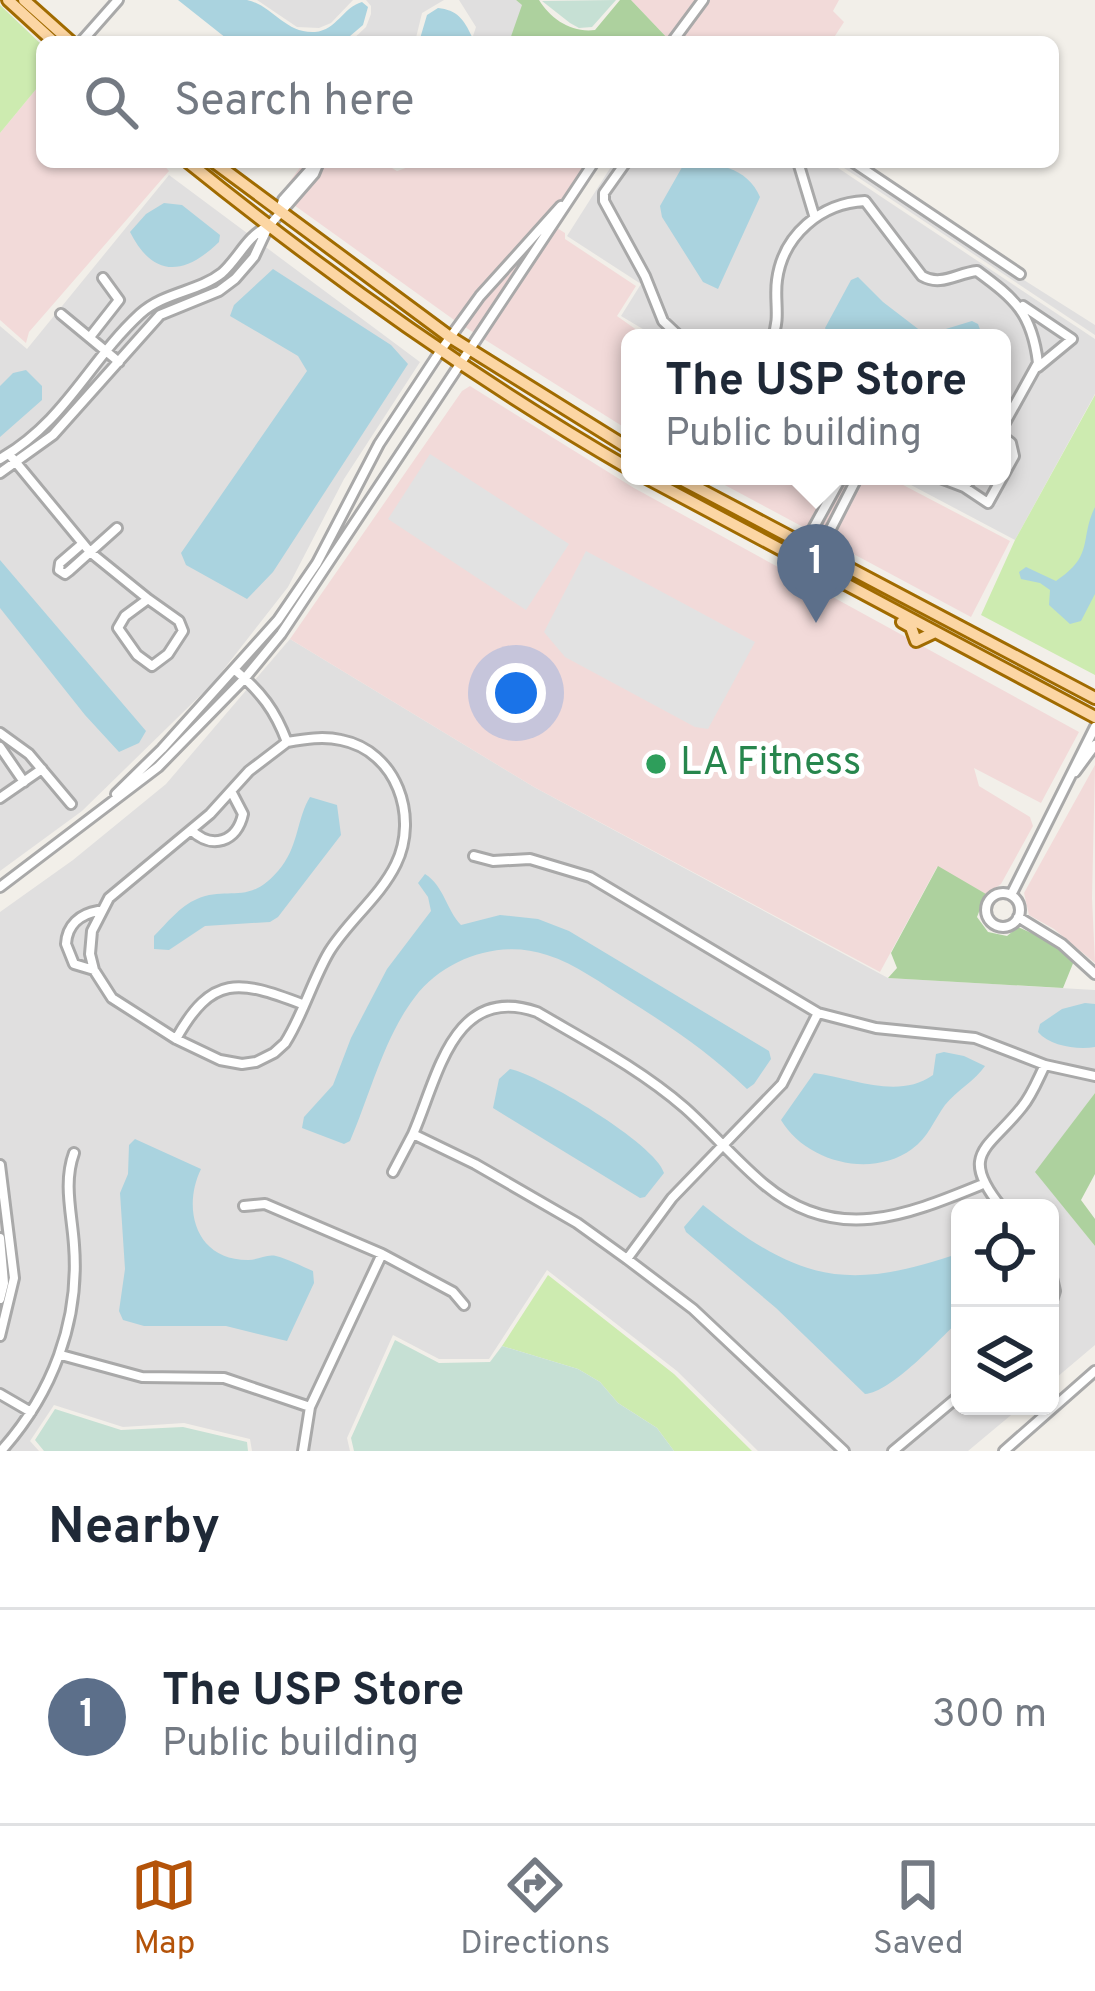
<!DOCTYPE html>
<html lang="en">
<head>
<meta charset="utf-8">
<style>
	body { margin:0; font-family:Overpass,sans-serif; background:#f6f6f7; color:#1f2937 }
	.controls { position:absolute; right:36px; bottom:36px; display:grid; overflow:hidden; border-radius:18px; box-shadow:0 3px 9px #0004 }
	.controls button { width:108px; height:108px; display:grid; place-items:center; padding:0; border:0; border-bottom:3px solid #e0e1e3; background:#fff; color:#1f2937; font:60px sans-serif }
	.you { position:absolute; left:516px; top:693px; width:42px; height:42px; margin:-30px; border:9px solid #fff; border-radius:50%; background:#1a73e8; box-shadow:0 0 0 18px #1a73e833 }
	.badge { display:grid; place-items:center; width:78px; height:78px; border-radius:50%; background:#b45309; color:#fff; font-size:39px; font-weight:700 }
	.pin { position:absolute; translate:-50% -99px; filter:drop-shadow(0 3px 6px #0008) }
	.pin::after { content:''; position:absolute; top:63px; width:42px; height:36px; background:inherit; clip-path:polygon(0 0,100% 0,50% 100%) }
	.popup { position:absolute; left:621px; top:329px; width:390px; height:156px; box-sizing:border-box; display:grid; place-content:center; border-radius:18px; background:#fff; filter:drop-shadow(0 3px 9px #0005); font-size:39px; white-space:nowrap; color:#747a83 }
	.popup b { font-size:45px; color:#1f2937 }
	.popup::after { content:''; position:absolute; left:50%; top:100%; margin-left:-24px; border:24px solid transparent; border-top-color:#fff }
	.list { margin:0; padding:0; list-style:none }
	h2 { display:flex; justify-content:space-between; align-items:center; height:156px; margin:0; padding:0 48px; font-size:51px }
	h2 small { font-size:39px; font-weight:400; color:#747a83 }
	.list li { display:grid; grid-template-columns:78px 1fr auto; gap:36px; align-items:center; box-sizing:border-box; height:216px; padding:0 48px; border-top:3px solid #e0e1e3 }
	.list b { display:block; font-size:45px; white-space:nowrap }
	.list p { margin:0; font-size:39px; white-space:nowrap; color:#747a83 }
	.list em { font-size:39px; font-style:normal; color:#747a83 }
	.icon { flex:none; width:66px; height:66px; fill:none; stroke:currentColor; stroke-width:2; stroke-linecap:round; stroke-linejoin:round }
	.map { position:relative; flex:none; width:1095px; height:1451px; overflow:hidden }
	.search { position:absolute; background:#fff; box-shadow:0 3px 9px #0004; left:36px; right:36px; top:36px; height:132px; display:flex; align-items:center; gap:30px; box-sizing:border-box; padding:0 42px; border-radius:18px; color:#747a83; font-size:45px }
	.sheet { height:372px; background:#fff }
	nav { display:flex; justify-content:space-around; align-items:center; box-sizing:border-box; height:168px; border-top:3px solid #e0e1e3; background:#fff; font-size:33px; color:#747a83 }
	nav a { display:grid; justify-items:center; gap:6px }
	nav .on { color:#b45309 }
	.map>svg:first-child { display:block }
</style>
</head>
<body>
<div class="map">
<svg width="1095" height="1451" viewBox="0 0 1095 1451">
	<rect width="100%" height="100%" fill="#f2efe9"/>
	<path fill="#e0dfdf" d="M257,0H353L331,23L319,28L297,27Z
		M366,0H444L422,13L415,42H350L366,27L371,14V6Z
		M459,0H516L523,5L509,42H471L476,27Z
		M614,162H829L1095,339V394L1015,540L894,476H1002V338H658L621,316L641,284L567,236Z
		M835,162H856L875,175L879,185L912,209L1095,325V335Z
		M169,175L420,362L344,479L288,587L213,683L82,811L0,871V326L27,349Z
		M290,639L534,787L888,978L1095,990V1093L1036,1172L1095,1246V1345L1050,1383V1208H960V1406H1022L968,1451H758L677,1371L547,1270L489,1359H439L393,1335L347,1438L350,1451H252L250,1439L184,1423L123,1427L54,1405L30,1441L39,1451H0V912L73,860L166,784Z"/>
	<path fill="#f2dad9" d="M631,0H839L833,11L844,22L831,42H671Z
		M42,82V162H161L169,171L29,332L26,343L0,320V133Z
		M304,162H382L397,171L423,162H592L549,223L565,233V239L636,286L617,316L648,338H630V431L457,322L280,195Z
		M470,386L634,488L1079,732L1041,803L974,768L979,786L1030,817L1033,826L1001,884L986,894L937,867L880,972L534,787L290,639L462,391Z
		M708,476H886L1010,541L971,617Z
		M1095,765L1092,898L1095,963L1054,929L1029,915L1024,893Z"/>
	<path fill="#cdebb0" d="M0,5L42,45V82L0,133Z
		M1095,395V675L981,615L1015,540Z
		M548,1275L674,1374L752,1451H674L657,1428L618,1403L600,1382L578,1369L502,1346Z"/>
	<path fill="#add19e" d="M516,0H539C551,19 571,33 595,30L620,0H631L671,42H509L522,5Z
		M938,866L986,894L977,917L988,932L1007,936L1018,927L1045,939L1074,961L1063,988L888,978L897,968L891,953Z
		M1095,1093V1174L1081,1200L1095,1219V1246L1035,1172Z"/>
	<path fill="#c6e0d4" d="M616,0L592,27L579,28L570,23L542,1Z
		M395,1340L439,1363L490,1362L502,1346L578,1369L600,1382L618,1403L657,1428L674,1451H354L351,1438Z
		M55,1409L121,1430L183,1427L247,1442L248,1451H44L35,1440Z"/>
	<path fill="#e2e2e2" d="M430,454L569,544L526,610L388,519Z
		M586,551L755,642L708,729L695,727L565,657L544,632Z"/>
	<path fill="#aad3df" d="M178,0C199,0 226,0 247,0C272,5 285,34 315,32C337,30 343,7 362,2L368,7L363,25L343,42H231Z
		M438,8C457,10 464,19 472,37L466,42H419L427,15Z
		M685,162C714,162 748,167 760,197L718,289L703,282L662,217L660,206Z
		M164,203L182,205L220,235L219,242C184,276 153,278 130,232L146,214Z
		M273,269L391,345L408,364L273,572L247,599L186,565L181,553L307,371L298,356L230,316L234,305Z
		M858,277L883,302L926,335L972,321L978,324L983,338L829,335L825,328L851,280Z
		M26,370L42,386V400L0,437V386L13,373Z
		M1095,507V594L1081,621L1070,624L1049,605L1050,590L1040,583L1021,579L1019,572L1026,567L1056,581C1095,555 1079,540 1095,507Z
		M0,560L146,731L139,743L119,752L85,715L0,608Z
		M310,797L337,805L341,835L278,917L270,922L205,926L169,950L154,949V936C166,924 180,906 197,899C229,885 250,908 282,866C299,843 297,818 310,797Z
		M425,874C444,886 446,909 461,925L500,915L538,919L569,931L769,1051L771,1059L754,1084L747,1089C710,1053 671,1027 628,1000C602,984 576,964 547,955C500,939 445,958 415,997C384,1037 370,1095 350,1141L344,1144L302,1128L304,1117L333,1085L351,1038L387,969L431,911L428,897L418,883Z
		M1085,1003L1095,1004V1047C1077,1050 1050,1046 1038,1032L1040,1024L1062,1009Z
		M944,1052L964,1056L985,1066C975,1081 957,1090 945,1105C934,1120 928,1138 912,1149C871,1179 806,1162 781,1120L814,1073C852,1078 898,1100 933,1075L936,1054Z
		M510,1069C540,1075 656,1144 664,1173L645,1197L640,1198L493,1108L499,1079Z
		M135,1139L201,1169C182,1208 195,1260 248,1260C258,1260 266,1254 276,1256C288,1259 301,1266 313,1271L314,1283L287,1341L226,1326H144L123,1320L119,1311L125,1269L120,1193L128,1174L129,1145Z
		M703,1205C797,1280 845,1293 960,1253V1320C939,1339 892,1392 865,1394L776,1308L686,1232L684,1227Z"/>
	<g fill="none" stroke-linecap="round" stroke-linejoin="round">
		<defs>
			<path id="minor" d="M81,42L118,0
				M672,42L703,0
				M626,162L604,193V201L645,276L663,321L681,338
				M798,162L814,215
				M853,162L1020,274
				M279,212L283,200L316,163
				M1023,306L1072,339L1038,367
				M61,314L119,362
				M90,337L119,300L103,278
				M772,338C781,319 774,300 777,280C783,235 821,203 865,201L922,276C941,287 957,273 977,271C1015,299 1032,313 1038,363L1002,428
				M9,454L90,552L148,599
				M0,459C66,421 88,362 140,314C164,292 198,292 222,273C238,259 247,236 267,227
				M0,473L53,435L160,315L219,291L235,279L254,257L268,227L314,174L319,162
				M935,476L964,487L974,476
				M964,487L988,503L1014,456L1011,443L1002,436
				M82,544L60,563L59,570L65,574L69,571L117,528
				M804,545L842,476
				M819,552L858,476
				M148,599L179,621L183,631L168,654L152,666L137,655L118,628L125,616Z
				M235,670C261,692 275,710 287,742C305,739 323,736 341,740C397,751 419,817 396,864C380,897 348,921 329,952C312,981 303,1015 285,1043L274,1053L256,1062L242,1064L220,1060L176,1039L112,998L94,970L90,954L92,931L109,898L210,814L249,771L287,742
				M0,733L29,754L71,804
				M0,747L24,782
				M1075,772L1095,745
				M116,794L162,749L278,620L317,563L379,444L441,350L480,296L561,206
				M0,798L42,769
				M191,830C212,850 237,842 243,814L231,791
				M474,856L493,861L530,859L590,877L818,1013L876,1028L975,1038L1045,1065L1095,1076
				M0,887L158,767L245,678L281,634L594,162
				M986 910a17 17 0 1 1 34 0a17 17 0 1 1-34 0Z
				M1011,895L1095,727
				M1018,917L1062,944L1095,974
				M94,970L74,964L66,944C67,925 80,914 98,911
				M176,1039C212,974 239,980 302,1004
				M0,1165L14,1278L0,1336
				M393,1172L413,1134
				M244,1206L265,1204L382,1254L453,1292L464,1305
				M1002,1208C957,1153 989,1149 1022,1107C1032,1095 1038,1079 1045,1065
				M0,1238L4,1283L0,1299
				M627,1259L672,1198L782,1084L818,1013
				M1050,1269L1055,1291L1050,1307
				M61,1355L142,1377L224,1378L310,1407
				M0,1394L31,1412
				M1,1451C52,1394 80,1322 74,1245C72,1214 63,1183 74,1153
				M303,1451L310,1407L382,1254
				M844,1451L693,1309L627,1259L577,1223L475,1164L413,1134C438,1077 453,983 537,1012C588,1042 640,1069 685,1108C713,1133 737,1162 765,1185C837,1245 907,1215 983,1184
				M893,1451L960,1395
				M1004,1451L1095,1371"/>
			<path id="major" d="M8,0L54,42
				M24,0L71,42
				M188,162C327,274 474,379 630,469
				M214,162L450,337L630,449
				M643,476L1095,717
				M675,476L1095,698
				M902,622L911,627L916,641L933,633"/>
		</defs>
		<use href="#minor" stroke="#a9a9a9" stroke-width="14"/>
		<use href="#major" stroke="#a06b00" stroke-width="16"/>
		<use href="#minor" stroke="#fff" stroke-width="8"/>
		<use href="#major" stroke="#fcd6a4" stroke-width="10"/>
	</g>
	<circle fill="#2e9e5b" stroke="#fff" stroke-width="4.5" cx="656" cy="764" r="12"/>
	<g text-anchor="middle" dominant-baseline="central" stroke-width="10" stroke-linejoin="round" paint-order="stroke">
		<g font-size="39" fill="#27864d" stroke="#fff" text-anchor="start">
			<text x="680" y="764">LA Fitness</text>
		</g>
	</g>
</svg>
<div class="controls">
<button><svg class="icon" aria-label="locate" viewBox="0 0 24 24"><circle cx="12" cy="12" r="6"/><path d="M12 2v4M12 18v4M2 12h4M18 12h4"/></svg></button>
<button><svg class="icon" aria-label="layers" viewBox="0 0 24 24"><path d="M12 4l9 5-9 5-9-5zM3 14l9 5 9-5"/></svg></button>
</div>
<div class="you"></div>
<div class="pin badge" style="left:816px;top:623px;background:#5c6f8a">1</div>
<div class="popup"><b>The USP Store</b>Public building</div>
<div class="search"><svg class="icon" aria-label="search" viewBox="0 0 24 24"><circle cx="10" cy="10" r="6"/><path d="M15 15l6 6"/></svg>Search here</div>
</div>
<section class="sheet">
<h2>Nearby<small></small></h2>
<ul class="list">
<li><span class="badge" style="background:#5c6f8a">1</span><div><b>The USP Store</b><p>Public building</p></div><em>300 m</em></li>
</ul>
</section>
<nav>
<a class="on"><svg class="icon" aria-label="map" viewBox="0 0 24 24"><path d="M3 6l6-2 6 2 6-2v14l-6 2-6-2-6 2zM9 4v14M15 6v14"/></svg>Map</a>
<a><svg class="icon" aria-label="directions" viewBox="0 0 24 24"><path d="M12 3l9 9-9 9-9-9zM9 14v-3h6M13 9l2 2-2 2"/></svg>Directions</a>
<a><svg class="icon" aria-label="saved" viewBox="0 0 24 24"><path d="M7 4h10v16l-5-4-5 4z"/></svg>Saved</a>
</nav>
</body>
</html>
